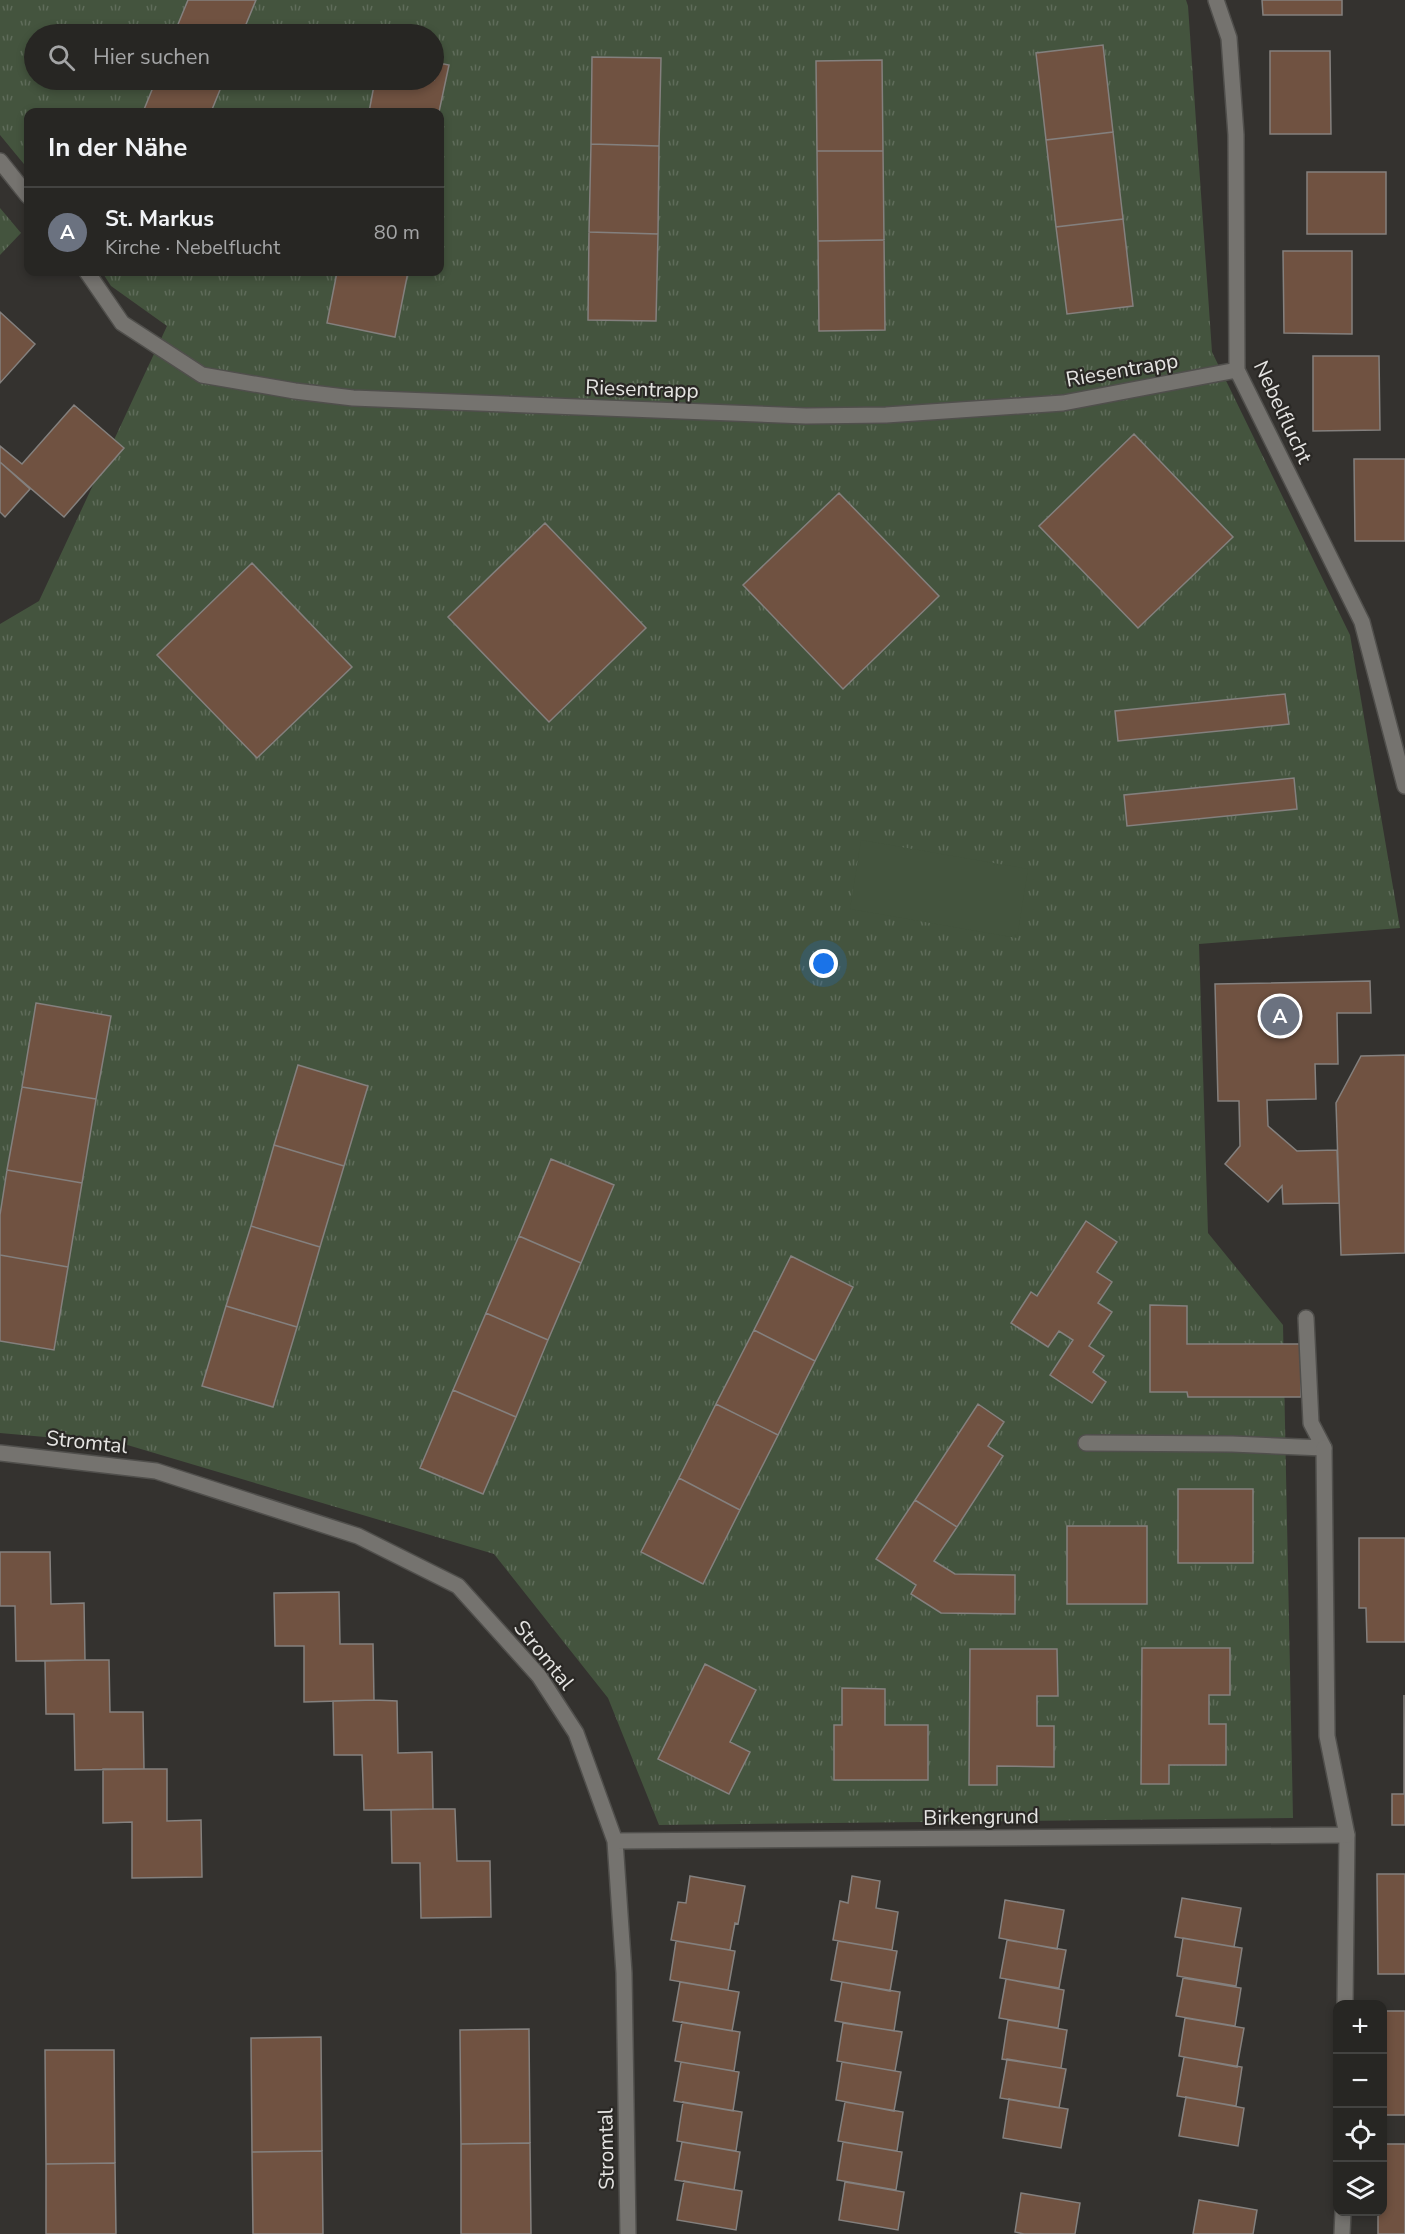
<!DOCTYPE html>
<html lang="de">
<head>
<meta charset="utf-8">
<style>
	body { margin:0; font-family:"Nunito Sans",sans-serif; background:#2f2e2b; color:#f1f3f6 }
	.controls { position:absolute; right:18px; bottom:18px; display:grid; overflow:hidden; border-radius:12px; box-shadow:0 3px 9px #0003 }
	.controls button { width:54px; height:54px; display:grid; place-items:center; padding:0; border:0; border-bottom:2px solid #434341; background:#272623; color:#f1f3f6; font:30px sans-serif }
	.you { position:absolute; left:824px; top:964px; width:21px; height:21px; margin:-15px; border:4px solid #fff; border-radius:50%; background:#1a73e8; box-shadow:0 0 0 9px #1a73e833 }
	.badge { display:grid; place-items:center; width:39px; height:39px; border-radius:50%; background:#95b2f1; color:#fff; font-size:20px; font-weight:700 }
	.pin { position:absolute; translate:-50% -50%; border:3px solid #fff; box-shadow:0 2px 6px #0006 }
	.list { margin:0; padding:0; list-style:none }
	h2 { display:flex; justify-content:space-between; align-items:center; height:78px; margin:0; padding:0 24px; font-size:26px }
	h2 small { font-size:20px; font-weight:400; color:#a4a5a6 }
	.list li { display:grid; grid-template-columns:39px 1fr auto; gap:18px; align-items:center; box-sizing:border-box; height:90px; padding:0 24px; border-top:2px solid #434341 }
	.list b { display:block; font-size:22px; white-space:nowrap }
	.list p { margin:0; font-size:20px; white-space:nowrap; color:#a4a5a6 }
	.list em { font-size:20px; font-style:normal; color:#a4a5a6 }
	.icon { flex:none; width:33px; height:33px; fill:none; stroke:currentColor; stroke-width:2; stroke-linecap:round; stroke-linejoin:round }
	.map { position:relative; flex:none; width:1405px; height:2234px; overflow:hidden }
	.search { position:absolute; background:#272623; box-shadow:0 3px 9px #0003; left:24px; top:24px; width:420px; height:66px; display:flex; align-items:center; gap:15px; box-sizing:border-box; padding:0 21px; border-radius:33px; color:#a4a5a6; font-size:22px }
	.panel { position:absolute; background:#272623; box-shadow:0 3px 9px #0003; left:24px; top:108px; width:420px; height:168px; border-radius:12px }
	.map>svg:first-child { display:block }
</style>
</head>
<body>
<div class="map">
<svg width="1405" height="2234" viewBox="0 0 1405 2234">
	<defs>
		<pattern id="grass-tufts" width="24" height="20" patternUnits="userSpaceOnUse" patternTransform="scale(1.5)"><rect width="24" height="20" fill="#44543e"/><path d="M3 7l-1-3M5 7V3M7 7l1-3M15 17l-1-3M17 17v-4M19 17l1-3" fill="none" stroke="#5f6c5a"/></pattern>
	</defs>
	<rect width="100%" height="100%" fill="#34322f"/>
	<path fill="url(#grass-tufts)" fill-rule="evenodd" d="M0,0H1186L1188,6L1212,352L1350,635L1400,928L1199,944L1208,1233L1283,1325L1293,1818L659,1825L608,1698L494,1554L124,1444L0,1433V624L39,601L167,326L111,286L102,272H440V112H28V169L0,135ZM34,34H434V80H34Z
		M0,208L21,233L0,255Z"/>
	<path fill="#44543e" d="M861,840L1028,869L1017,938L850,909Z"/>
	<path fill="#705241" stroke="#84807e" stroke-width="1.5" d="M188,0H256L242,34H174Z
		M1262,0H1342V15H1263Z
		M1103,45L1113,132L1046,140L1036,53Z
		M1270,51H1330L1331,134H1270Z
		M592,57L661,58L659,146L591,144Z
		M882,60L883,151H817L816,61Z
		M434,62L449,65L439,112H369L375,80H434Z
		M156,80H224L211,112H143Z
		M1113,132L1123,219L1056,227L1046,140Z
		M591,144L659,146L658,234L589,232Z
		M817,151H883L884,240L818,241Z
		M1307,172H1386V234H1307Z
		M1123,219L1133,306L1067,314L1056,227Z
		M589,232L658,234L656,321L588,320Z
		M884,240L885,330L819,331L818,241Z
		M1283,251H1352V334L1284,333Z
		M337,272H408L395,337L327,323Z
		M0,312L35,344L0,383Z
		M1313,356H1379L1380,430L1313,431Z
		M74,405L124,448L64,517L0,462V446L22,464Z
		M1134,434L1233,537L1138,628L1039,526Z
		M1354,459H1405V541H1355Z
		M0,462L30,489L5,517L0,512Z
		M839,493L939,596L843,689L743,585Z
		M545,523L646,628L549,722L448,617Z
		M252,563L352,667L257,758L157,655Z
		M1285,694L1289,724L1118,741L1115,711Z
		M1294,778L1297,809L1127,826L1124,795Z
		M1370,981L1371,1013H1337L1338,1064H1315L1316,1099L1267,1100L1268,1126L1297,1151L1337,1150L1339,1203L1283,1204L1282,1186L1268,1202L1225,1164L1240,1146L1239,1101H1218L1215,984Z
		M36,1003L111,1016L96,1099L22,1087Z
		M1405,1055V1253L1341,1255L1336,1103L1361,1056Z
		M298,1065L368,1086L344,1166L274,1145Z
		M22,1087L96,1099L82,1183L7,1170Z
		M274,1145L344,1166L320,1247L251,1226Z
		M551,1159L614,1185L581,1263L519,1236Z
		M7,1170L82,1183L68,1267L0,1255V1215Z
		M1086,1221L1117,1242L1097,1272L1112,1282L1098,1303L1112,1312L1089,1346L1104,1356L1093,1372L1106,1382L1092,1403L1050,1375L1073,1340L1059,1331L1048,1347L1011,1323L1031,1292L1037,1296Z
		M251,1226L320,1247L297,1327L226,1306Z
		M519,1236L581,1263L548,1340L486,1313Z
		M0,1255L68,1267L54,1350L0,1341Z
		M791,1256L853,1287L815,1361L754,1330Z
		M1150,1305L1187,1306V1344H1301V1397H1188L1187,1392H1150Z
		M226,1306L297,1327L273,1407L202,1386Z
		M486,1313L548,1340L516,1417L453,1390Z
		M754,1330L815,1361L778,1435L716,1404Z
		M453,1390L516,1417L483,1494L420,1468Z
		M716,1404L778,1435L740,1510L679,1478Z
		M978,1404L1004,1422L988,1446L1003,1456L957,1527L915,1500Z
		M679,1478L740,1510L703,1584L641,1552Z
		M1178,1489H1253V1563H1178Z
		M915,1500L957,1527L934,1561L955,1574L1015,1575V1614L941,1613L911,1594L916,1585L876,1559Z
		M1067,1526H1147V1604H1067Z
		M1359,1538H1405V1642H1367L1366,1608H1359Z
		M0,1552H50L51,1604L84,1603L85,1660L16,1661L15,1606H0Z
		M339,1592L340,1644H373L374,1700L304,1702V1646H275L274,1593Z
		M1142,1648H1230V1695H1209V1724H1226V1765H1169V1784H1141Z
		M970,1649H1057L1058,1696H1037V1726H1054V1767L997,1766V1785H969Z
		M85,1660H109L110,1712H143L144,1769L75,1770L74,1714H46L45,1661Z
		M705,1664L756,1690L730,1742L750,1752L729,1794L658,1759Z
		M842,1688L885,1689V1725H928V1780H834V1725H842Z
		M1404,1695L1405,1825H1392V1794H1404Z
		M374,1700L397,1701L398,1753L432,1752L433,1809L364,1810L362,1755H334L333,1701Z
		M103,1769H167V1821L201,1820L202,1877L132,1878V1822L103,1823Z
		M433,1809H455L457,1861H490L491,1917L421,1918L420,1863H392L391,1810Z
		M1377,1874H1405V1974H1378Z
		M690,1876L745,1886L738,1924L735,1923L730,1950L671,1940L678,1902L686,1903Z
		M852,1876L880,1881L876,1908L898,1912L892,1950L833,1940L840,1901L848,1903Z
		M1182,1898L1241,1908L1234,1947L1175,1937Z
		M1005,1900L1064,1910L1057,1949L999,1938Z
		M1183,1938L1242,1948L1236,1986L1177,1976Z
		M1007,1940L1066,1950L1059,1988L1000,1978Z
		M676,1941L735,1951L728,1990L670,1980Z
		M838,1941L897,1951L890,1991L831,1980Z
		M1183,1978L1241,1988L1235,2026L1176,2016Z
		M1006,1979L1064,1990L1058,2028L999,2018Z
		M680,1982L739,1992L732,2031L673,2021Z
		M842,1982L900,1992L894,2031L835,2021Z
		M1382,2011H1405V2115H1382Z
		M1185,2018L1244,2028L1237,2067L1179,2056Z
		M1008,2020L1067,2030L1061,2068L1002,2059Z
		M682,2022L740,2032L734,2071L675,2061Z
		M843,2023L902,2032L895,2071L837,2061Z
		M529,2029L530,2143L461,2144L460,2030Z
		M321,2037L322,2151L252,2152L251,2038Z
		M45,2050H114L115,2163L46,2164Z
		M1184,2057L1242,2067L1236,2106L1177,2096Z
		M1007,2059L1066,2069L1059,2108L1000,2098Z
		M681,2062L739,2072L733,2111L674,2101Z
		M842,2062L901,2072L894,2111L836,2100Z
		M1186,2097L1244,2108L1238,2146L1179,2136Z
		M1009,2099L1068,2109L1061,2148L1003,2138Z
		M683,2102L742,2112L736,2151L677,2141Z
		M845,2102L903,2112L897,2151L838,2141Z
		M682,2142L740,2152L734,2190L675,2180Z
		M843,2142L902,2152L896,2190L837,2180Z
		M530,2143L531,2234H461V2144Z
		M1382,2144H1405V2234H1378V2212H1382Z
		M322,2151L323,2234H253L252,2152Z
		M115,2163L116,2234H46V2164Z
		M684,2181L742,2191L736,2230L677,2220Z
		M845,2182L904,2192L898,2230L839,2220Z
		M1021,2193L1080,2203L1075,2234H1024L1015,2232Z
		M1199,2200L1257,2210L1253,2234H1193Z"/>
	<g fill="none" stroke-linecap="round" stroke-linejoin="round">
		<defs>
			<path id="lane" d="M1306,1318L1311,1423L1324,1448
				M1086,1443L1232,1444L1324,1448
				M1345,2004L1347,1835
				M1342,2234L1343,2212"/>
			<path id="street" d="M1216,0L1229,38L1236,135L1237,370L1362,622L1405,786
				M0,161L28,196
				M87,272L122,323L202,375L295,391L353,398L806,416L886,415L1063,403L1237,370
				M0,1453L156,1471L358,1536L458,1586L539,1676L576,1733L615,1841L624,1973L628,2234
				M615,1841L1347,1835L1327,1736L1324,1448"/>
		</defs>
		<use href="#lane" stroke="#504f4c" stroke-width="18"/>
		<use href="#street" stroke="#504f4c" stroke-width="18"/>
		<use href="#lane" stroke="#75736f" stroke-width="15"/>
		<use href="#street" stroke="#75736f" stroke-width="15"/>
	</g>
	<g text-anchor="middle" dominant-baseline="central" stroke-width="4.5" stroke-linejoin="round" paint-order="stroke">
		<g font-size="21" fill="#e5e4e2" stroke="#2a2825">
			<text transform="translate(1122 370) rotate(-10)">Riesentrapp</text>
			<text transform="translate(642 389) rotate(2)">Riesentrapp</text>
			<text transform="translate(1283 412) rotate(65)">Nebelflucht</text>
			<text transform="translate(87 1442) rotate(6)">Stromtal</text>
			<text transform="translate(544 1655) rotate(51)">Stromtal</text>
			<text transform="translate(981 1817) rotate(-1)">Birkengrund</text>
			<text transform="translate(606 2149) rotate(-91)">Stromtal</text>
		</g>
	</g>
</svg>
<div class="controls">
<button>+</button>
<button>−</button>
<button><svg class="icon" aria-label="locate" viewBox="0 0 24 24"><circle cx="12" cy="12" r="6"/><path d="M12 2v4M12 18v4M2 12h4M18 12h4"/></svg></button>
<button><svg class="icon" aria-label="layers" viewBox="0 0 24 24"><path d="M12 4l9 5-9 5-9-5zM3 14l9 5 9-5"/></svg></button>
</div>
<div class="you"></div>
<div class="pin badge" style="left:1280px;top:1016px;background:#6b7280">A</div>
<div class="search"><svg class="icon" aria-label="search" viewBox="0 0 24 24"><circle cx="10" cy="10" r="6"/><path d="M15 15l6 6"/></svg>Hier suchen</div>
<section class="panel">
<h2>In der Nähe<small></small></h2>
<ul class="list">
<li><span class="badge" style="background:#6b7280">A</span><div><b>St. Markus</b><p>Kirche · Nebelflucht</p></div><em>80 m</em></li>
</ul>
</section>
</div>
</body>
</html>
